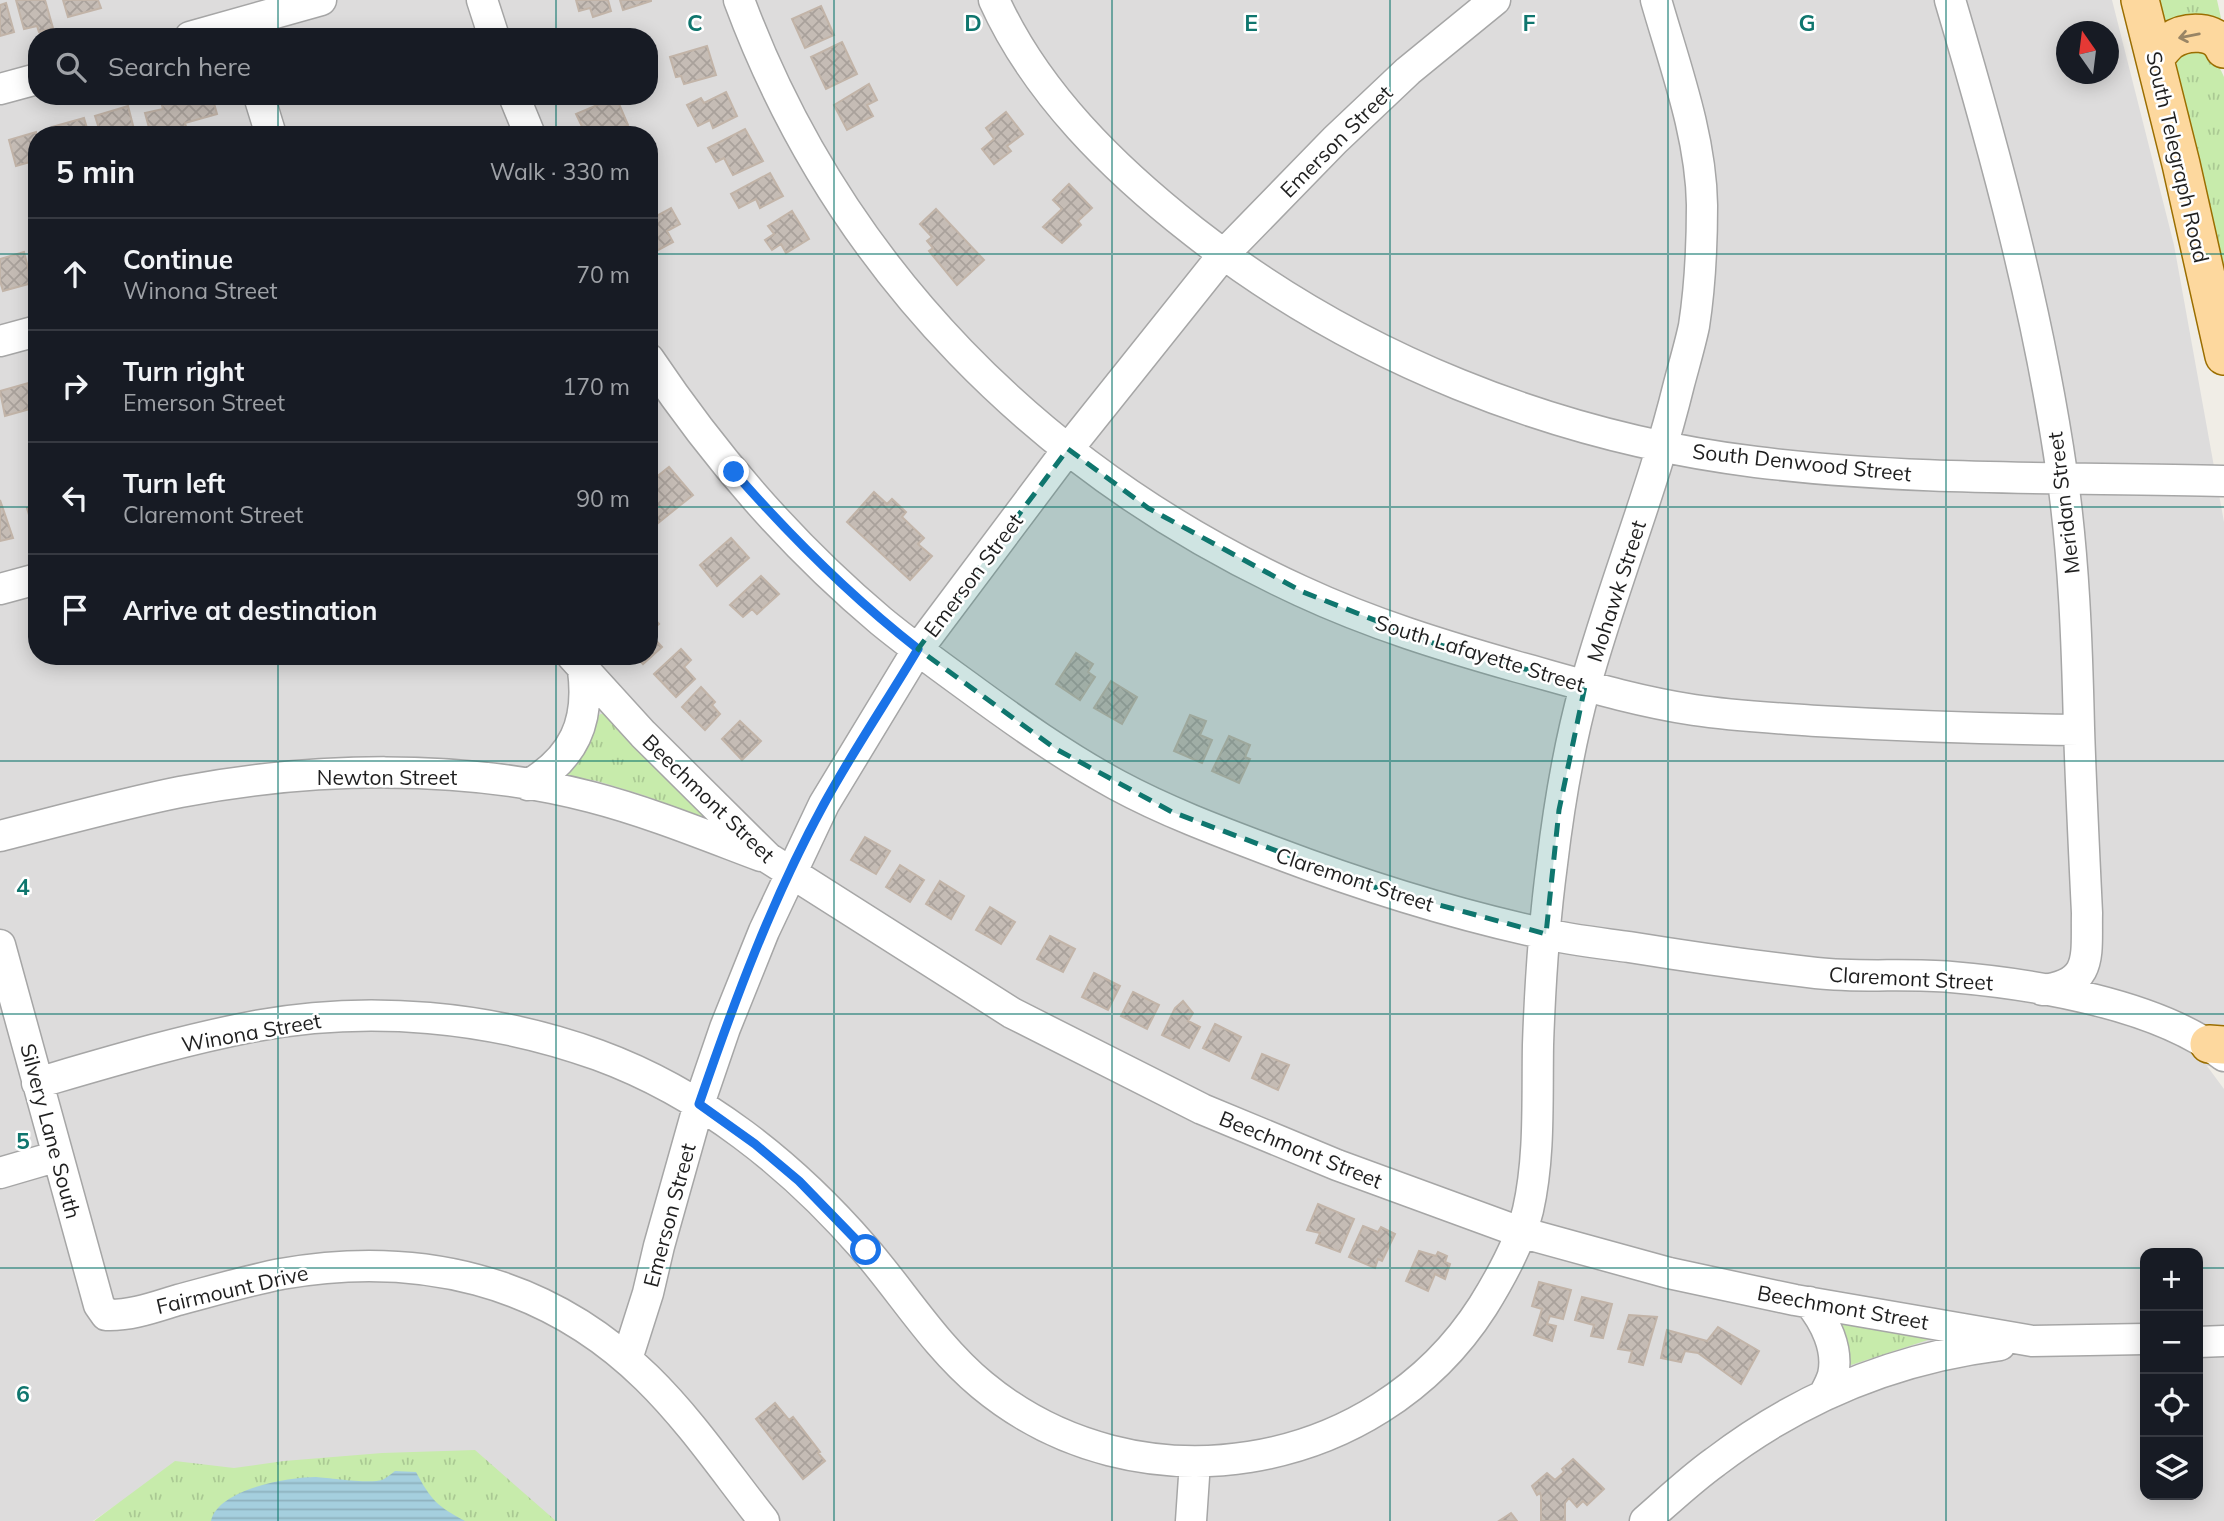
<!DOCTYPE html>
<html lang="en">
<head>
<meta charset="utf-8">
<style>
	body { margin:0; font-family:Mulish,sans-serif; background:#20242c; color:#f1f3f6 }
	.controls { position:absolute; right:21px; bottom:21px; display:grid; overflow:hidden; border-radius:14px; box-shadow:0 4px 18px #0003 }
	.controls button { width:63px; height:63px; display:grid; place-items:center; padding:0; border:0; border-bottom:2px solid #363941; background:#171b24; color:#f1f3f6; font:35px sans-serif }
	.compass { position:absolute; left:2056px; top:21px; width:63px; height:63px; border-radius:50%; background:#171b24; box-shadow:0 4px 18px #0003; rotate:346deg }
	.stop { position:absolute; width:21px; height:21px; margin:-16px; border:5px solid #1a73e8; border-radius:50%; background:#fff }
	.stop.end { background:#1a73e8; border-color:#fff; box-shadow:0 2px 7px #0008 }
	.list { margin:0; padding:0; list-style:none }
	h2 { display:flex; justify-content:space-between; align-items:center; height:91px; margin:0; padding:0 28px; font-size:30px }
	h2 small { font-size:23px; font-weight:400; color:#9ea1a6 }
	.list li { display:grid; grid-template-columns:46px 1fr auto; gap:21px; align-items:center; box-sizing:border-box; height:112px; padding:0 28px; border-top:2px solid #363941 }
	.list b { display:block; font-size:26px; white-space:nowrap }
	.list p { margin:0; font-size:23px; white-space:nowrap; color:#9ea1a6 }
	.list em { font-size:23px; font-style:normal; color:#9ea1a6 }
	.icon { flex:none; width:38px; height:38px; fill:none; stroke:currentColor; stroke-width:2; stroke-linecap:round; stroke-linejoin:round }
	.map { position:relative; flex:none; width:2224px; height:1521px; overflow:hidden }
	.search { position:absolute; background:#171b24; box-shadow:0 4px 18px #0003; left:28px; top:28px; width:630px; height:77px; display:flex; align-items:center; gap:18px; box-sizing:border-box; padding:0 24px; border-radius:28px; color:#9ea1a6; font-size:26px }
	.panel { position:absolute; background:#171b24; box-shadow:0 4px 18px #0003; left:28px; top:126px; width:630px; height:539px; border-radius:28px }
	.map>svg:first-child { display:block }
</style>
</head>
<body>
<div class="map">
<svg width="2224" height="1521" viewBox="0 0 2224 1521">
	<defs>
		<pattern id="grass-tufts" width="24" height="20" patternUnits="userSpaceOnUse" patternTransform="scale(1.75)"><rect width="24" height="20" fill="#c7ebab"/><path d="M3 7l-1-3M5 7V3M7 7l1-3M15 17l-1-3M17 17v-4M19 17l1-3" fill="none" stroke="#aac993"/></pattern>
		<pattern id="water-rules" width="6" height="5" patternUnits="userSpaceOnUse" patternTransform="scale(1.75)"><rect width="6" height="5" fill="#a5cfde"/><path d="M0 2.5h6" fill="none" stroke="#8eb1be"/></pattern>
		<pattern id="building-cross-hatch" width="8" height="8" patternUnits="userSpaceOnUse" patternTransform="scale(1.75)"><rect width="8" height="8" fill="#c5bcb5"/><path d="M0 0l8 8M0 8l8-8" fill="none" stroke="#a9a19b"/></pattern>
	</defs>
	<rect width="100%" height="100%" fill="#f0ede6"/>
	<path fill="#dddcdc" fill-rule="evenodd" d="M0,0H2112L2174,245L2224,522V1062L2207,1066L2224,1089V1521H536L119,1503L93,1521H0ZM2066,32H2108V74H2066ZM37,37H649V96H37ZM37,135H649V656H37ZM2145,1253H2198V1495H2145Z"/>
	<path fill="url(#grass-tufts)" d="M2158,0H2217L2221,18L2219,20C2200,11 2185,16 2166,24Z
		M2189,48C2205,53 2218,61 2224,77V272L2177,70V58Z
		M603,713L607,714L707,817H695L646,796L597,781L563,775L597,716Z
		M1833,1319L1937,1337L1845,1367Z
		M475,1450L556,1521H94L175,1461L234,1468L284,1461L382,1453Z"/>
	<path fill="url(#water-rules)" d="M395,1471L416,1472C431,1500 437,1506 465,1521H211C218,1489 288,1477 316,1477C330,1478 370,1484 382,1480C386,1478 391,1474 395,1471Z"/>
	<path fill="url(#building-cross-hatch)" stroke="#c2b4a8" stroke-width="2" d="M16,0H45L53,28L39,32L37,26L24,29Z
		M63,0H98L101,8L68,17Z
		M576,0H608L611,11L593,17L590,8L579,11Z
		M620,0H651V1L623,10Z
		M6,3L14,32L0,36V5Z
		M821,6L834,35L805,48L792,19Z
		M842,42L857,74L826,89L811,57Z
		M707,46L716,75L684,84L681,76L676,77L670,57Z
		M869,84L877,100L867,105L873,116L847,130L834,105Z
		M726,92L737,116L713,128L710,120L698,126L687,105L701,98L704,103Z
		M166,96H212L217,114L185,123L187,130L171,135H151L145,113L163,109L160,98Z
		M616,97L628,125L621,128L624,135H601V133L586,135L576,114Z
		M128,106L135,133L101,135L95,116Z
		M1006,112L1023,134L1007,146L1011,151L994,164L982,149L994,139L986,128Z
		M84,118L89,135H54L52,127Z
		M745,129L763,161L733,175L724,158L716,162L708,148Z
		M36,132L37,160L16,166L9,140Z
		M770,173L783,196L760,208L756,199L739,208L731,194Z
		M1069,184L1092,208L1078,221L1081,225L1062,243L1043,227L1062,209L1053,200Z
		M671,208L680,224L667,231L673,242L649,255V220Z
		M936,209L984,260L957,285L929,251L933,248L927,241L932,237L920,224Z
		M792,211L809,239L786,253L781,244L772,250L765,240L774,234L768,226Z
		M24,252L32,283L3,291L0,281V259Z
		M32,382L37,407L5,416L0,391Z
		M669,467L693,495L658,523L649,512V504L654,501L649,495V483Z
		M874,492L887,504L892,499L906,512L902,517L924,538L918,544L932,556L910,580L847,522Z
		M0,500L13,538L0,541Z
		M37,505V531L34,532L27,508Z
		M731,538L749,558L717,586L700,565Z
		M761,576L779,594L757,614L752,609L743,617L730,605Z
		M651,615L659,624L649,633V617Z
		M649,633L662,647L643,664L635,656H649Z
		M681,649L691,660L684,667L695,679L676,697L654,674Z
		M1076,653L1093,664L1088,672L1095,677L1080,700L1056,684Z
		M1111,681L1137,697L1122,724L1094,708Z
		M701,687L715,702L712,705L720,714L705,730L682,707Z
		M1190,715L1206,721L1200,735L1212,740L1202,763L1174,751Z
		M740,721L761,741L742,760L722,739Z
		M1229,736L1250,745L1245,757L1250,759L1239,783L1212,771Z
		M865,837L890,851L876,874L851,860Z
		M900,865L924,880L910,902L886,887Z
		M940,881L964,896L951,919L926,904Z
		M990,907L1015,922L1001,944L976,930Z
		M1050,936L1075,949L1063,972L1037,959Z
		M1094,973L1120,986L1108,1010L1082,997Z
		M1133,992L1159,1005L1147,1029L1121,1016Z
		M1183,1001L1193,1013L1188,1021L1200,1027L1189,1048L1162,1035L1175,1008Z
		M1215,1024L1241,1037L1229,1061L1203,1048Z
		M1262,1054L1289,1065L1278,1090L1252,1078Z
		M1318,1204L1354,1219L1340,1252L1316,1243L1320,1233L1307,1230Z
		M1363,1226L1378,1232L1381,1227L1395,1234L1382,1261L1378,1259L1375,1268L1349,1257Z
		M1419,1251L1436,1256L1438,1252L1447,1256L1445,1262L1450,1264L1445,1279L1435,1274L1428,1291L1406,1281Z
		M1539,1282L1571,1290L1563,1319L1550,1316L1547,1324L1556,1326L1552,1341L1534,1335L1542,1309L1532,1306Z
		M1582,1297L1612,1304L1603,1338L1591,1336L1594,1325L1575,1320Z
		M1629,1315L1657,1317L1643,1365L1629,1362L1632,1351L1618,1349Z
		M1718,1327L1759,1351L1741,1384L1698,1353L1685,1351L1681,1362L1661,1358L1667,1330L1707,1341Z
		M775,1403L789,1420L793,1417L820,1452L818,1453L825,1461L803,1479L756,1419Z
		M1573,1459L1604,1489L1587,1505L1583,1501L1577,1507L1569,1498L1565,1503V1521H1541V1496L1540,1493L1537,1495L1532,1486L1547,1473L1555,1480L1564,1472L1562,1469Z
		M1511,1513L1517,1521H1499Z"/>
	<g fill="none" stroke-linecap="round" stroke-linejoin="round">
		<defs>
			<path id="minor" d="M482,0L494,37
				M739,0C839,270 1042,472 1301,591C1372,624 1444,646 1518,667C1576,683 1634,701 1694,710C1734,716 1776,718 1817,721C1904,726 1992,729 2079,730
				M994,0C1036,93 1114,169 1193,231C1353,357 1554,437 1756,462C1911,481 2068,477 2224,481
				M1950,0C1996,155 2039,314 2062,474C2074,558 2077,643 2079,728C2081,790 2084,851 2087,913C2086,955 2094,984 2042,990
				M190,37L321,0
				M0,89L37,79
				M259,96L271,135
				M514,96L530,135
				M0,341L37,331
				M649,359C714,456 792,546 881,621C909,644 938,665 967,686C1016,722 1064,756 1117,785C1167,812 1221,832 1274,852C1361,885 1450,913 1541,933C1570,940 1600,943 1629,947C1691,957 1754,966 1816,973C1861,978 1906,973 1951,977C2034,984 2158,1004 2224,1056
				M0,589L37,579
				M572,656L643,734L768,858L1012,1013L1202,1109L1337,1165L1520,1232L1669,1273L1795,1300L2032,1341L2145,1339
				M528,785C574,758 590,722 583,670
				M0,836C60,821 120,804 180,792C310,767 462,763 591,797C649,812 705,835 761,856
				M0,945L99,1305L106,1315C131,1316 155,1307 178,1300C212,1291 246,1281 281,1274C417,1250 546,1279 647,1378C691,1421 726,1473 764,1521
				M37,1083C109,1062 182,1040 256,1026C369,1005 490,1016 598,1055C702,1093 792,1165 864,1248C903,1293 935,1346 982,1385C1136,1513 1375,1475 1483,1306C1501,1277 1520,1243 1528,1210C1540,1157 1537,1100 1538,1045C1540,985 1544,924 1552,864C1559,805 1569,745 1585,687C1613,585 1654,487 1679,384C1684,365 1690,345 1694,326C1700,287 1702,245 1702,205C1701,136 1675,66 1656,0
				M0,1173L58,1156
				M1809,1302C1825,1321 1839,1349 1833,1375C1831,1382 1827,1389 1824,1395
				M2198,1342L2224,1341
				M627,1359L648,1293L659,1246L699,1104L725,1028L764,931L824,804L918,649L1068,449L1223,255L1335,140L1408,71L1495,0
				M1191,1521L1195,1462
				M1645,1521C1668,1501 1690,1480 1715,1462C1800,1397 1895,1358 2000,1345"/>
			<path id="major" d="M2140,0L2181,164L2224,356
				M2155,57C2160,52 2165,45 2170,41C2186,30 2216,29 2224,49
				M2209,1044L2224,1045"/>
		</defs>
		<use href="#minor" stroke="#a6a6a6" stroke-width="33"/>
		<use href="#major" stroke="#9b6e00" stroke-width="40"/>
		<use href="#minor" stroke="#fff" stroke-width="30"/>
		<use href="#major" stroke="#fdd89e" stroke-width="37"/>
	</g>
	<defs><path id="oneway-shaft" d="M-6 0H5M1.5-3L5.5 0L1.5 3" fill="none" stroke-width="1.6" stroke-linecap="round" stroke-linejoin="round" transform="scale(1.75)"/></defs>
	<use stroke="#998565" href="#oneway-shaft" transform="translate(2189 36) rotate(169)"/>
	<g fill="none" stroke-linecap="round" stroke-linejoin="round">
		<path stroke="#1a73e8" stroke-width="9" d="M734,472C791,537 850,596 918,649C887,701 853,751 824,804C772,899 734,1002 699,1104L755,1144L799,1181L866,1250"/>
	</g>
	<path fill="#0f766e" fill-opacity="0.2" stroke="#0f766e" stroke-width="5" stroke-dasharray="14 9" stroke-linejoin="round" d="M1068,449L1148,508L1303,592L1433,643L1585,686L1559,810L1546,934L1377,888L1172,812L1056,749L918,649Z"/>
	<path fill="none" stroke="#0f766e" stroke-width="2" stroke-opacity="0.55" d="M278,0V37M556,0V37M834,0V1521M1112,0V1521M1390,0V1521M1668,0V1521M1946,0V1521M278,96V135M556,96V135M0,254H37M649,254H2224M0,507H37M649,507H2224M278,656V1521M556,656V1521M0,761H2224M0,1014H2224M0,1268H2145M2198,1268H2224"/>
	<g text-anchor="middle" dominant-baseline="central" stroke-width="5" stroke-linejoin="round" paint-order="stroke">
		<g font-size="21" fill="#1f1f1f" stroke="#fff">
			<text transform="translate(1336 141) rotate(-45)">Emerson Street</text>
			<text transform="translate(2178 157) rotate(77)">South Telegraph Road</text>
			<text transform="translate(1802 462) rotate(6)">South Denwood Street</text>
			<text transform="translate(2063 503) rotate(-97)">Meridan Street</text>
			<text transform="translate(973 575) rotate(-53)">Emerson Street</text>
			<text transform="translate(1616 591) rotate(-72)">Mohawk Street</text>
			<text transform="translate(1480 653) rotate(17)">South Lafayette Street</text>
			<text x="387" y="777">Newton Street</text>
			<text transform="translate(709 798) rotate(44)">Beechmont Street</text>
			<text transform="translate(1355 879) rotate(18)">Claremont Street</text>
			<text transform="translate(1911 978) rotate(3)">Claremont Street</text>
			<text transform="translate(251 1032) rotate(-10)">Winona Street</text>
			<text transform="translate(51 1131) rotate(75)">Silvery Lane South</text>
			<text transform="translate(1301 1149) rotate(22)">Beechmont Street</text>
			<text transform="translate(669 1215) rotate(-75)">Emerson Street</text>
			<text transform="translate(232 1289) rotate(-13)">Fairmount Drive</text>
			<text transform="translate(1843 1307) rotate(10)">Beechmont Street</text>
		</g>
	</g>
	<g font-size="23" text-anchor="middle" font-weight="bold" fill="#0f766e" stroke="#fff" stroke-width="5" stroke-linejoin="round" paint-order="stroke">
		<text x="695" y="31">C</text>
		<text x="973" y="31">D</text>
		<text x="1251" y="31">E</text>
		<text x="1529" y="31">F</text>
		<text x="1807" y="31">G</text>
		<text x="23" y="895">4</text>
		<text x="23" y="1149">5</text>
		<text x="23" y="1402">6</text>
	</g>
</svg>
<div class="controls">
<button>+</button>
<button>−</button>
<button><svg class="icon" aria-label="locate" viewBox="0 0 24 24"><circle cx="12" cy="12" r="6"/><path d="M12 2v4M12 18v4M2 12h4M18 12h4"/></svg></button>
<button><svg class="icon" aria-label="layers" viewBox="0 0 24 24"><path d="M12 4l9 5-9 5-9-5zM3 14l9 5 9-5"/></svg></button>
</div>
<svg class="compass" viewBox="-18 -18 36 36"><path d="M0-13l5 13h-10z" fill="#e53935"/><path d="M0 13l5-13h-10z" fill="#9ea1a6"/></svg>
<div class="stop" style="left:866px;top:1250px"></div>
<div class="stop end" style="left:734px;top:472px"></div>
<div class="search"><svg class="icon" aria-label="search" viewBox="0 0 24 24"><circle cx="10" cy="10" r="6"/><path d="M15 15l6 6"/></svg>Search here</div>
<section class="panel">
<h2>5 min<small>Walk · 330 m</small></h2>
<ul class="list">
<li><svg class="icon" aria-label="ahead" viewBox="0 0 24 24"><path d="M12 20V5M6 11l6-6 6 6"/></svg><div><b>Continue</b><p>Winona Street</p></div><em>70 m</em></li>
<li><svg class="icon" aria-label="right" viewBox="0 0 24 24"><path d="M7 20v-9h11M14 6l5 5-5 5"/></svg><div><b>Turn right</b><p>Emerson Street</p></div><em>170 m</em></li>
<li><svg class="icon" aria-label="left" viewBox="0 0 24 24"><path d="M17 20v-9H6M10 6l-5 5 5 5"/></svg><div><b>Turn left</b><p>Claremont Street</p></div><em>90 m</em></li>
<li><svg class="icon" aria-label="arrive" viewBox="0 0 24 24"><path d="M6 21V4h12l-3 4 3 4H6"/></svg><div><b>Arrive at destination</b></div></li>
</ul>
</section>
</div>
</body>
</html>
